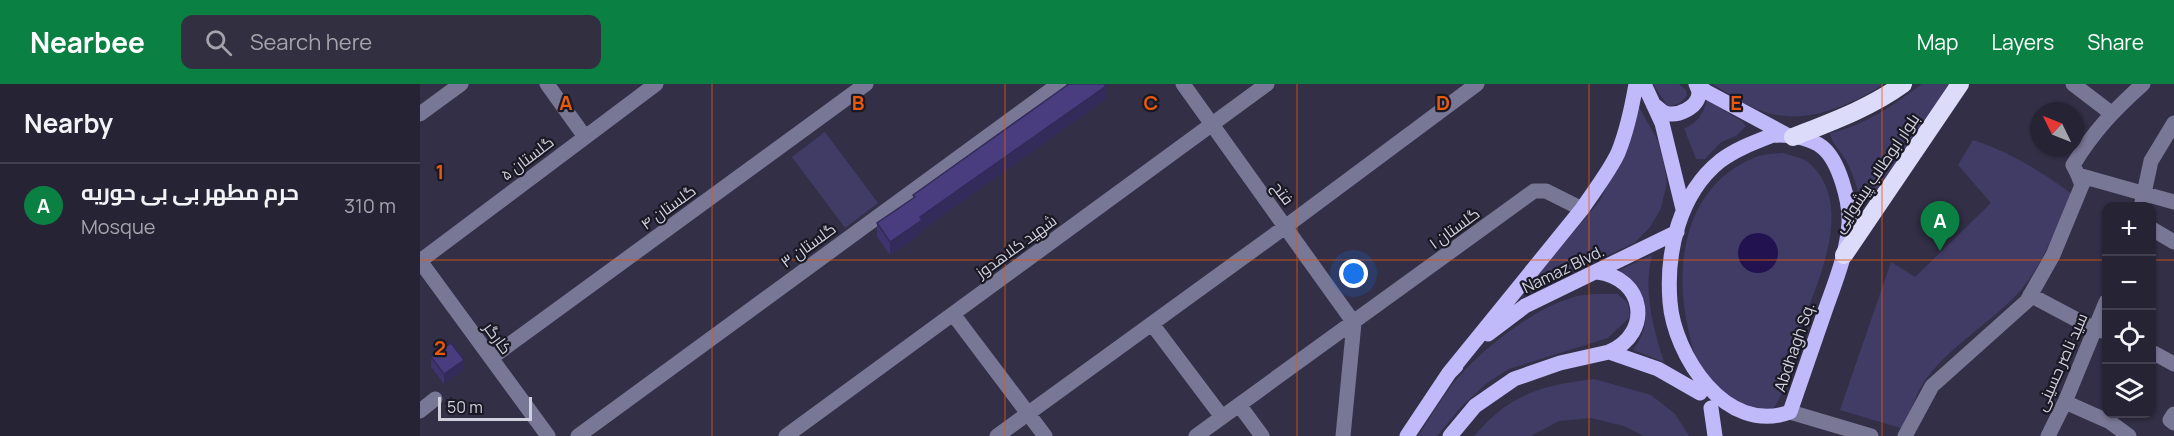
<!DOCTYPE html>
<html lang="en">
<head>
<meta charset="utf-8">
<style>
	body { margin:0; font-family:Manrope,Cairo,sans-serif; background:#322f40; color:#f1f3f6 }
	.controls { position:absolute; right:18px; bottom:18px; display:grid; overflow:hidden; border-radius:12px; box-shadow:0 2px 4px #0004 }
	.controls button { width:54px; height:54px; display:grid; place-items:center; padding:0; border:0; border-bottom:2px solid #42404f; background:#262334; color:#f1f3f6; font:30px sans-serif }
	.compass { position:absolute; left:1610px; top:18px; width:54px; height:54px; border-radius:50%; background:#262334; box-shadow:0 2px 4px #0004; rotate:313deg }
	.scale { position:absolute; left:18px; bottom:15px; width:94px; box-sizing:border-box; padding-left:6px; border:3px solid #d0cfde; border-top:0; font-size:16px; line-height:21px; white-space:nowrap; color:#d0cfde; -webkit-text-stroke:4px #1a1923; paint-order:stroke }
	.you { position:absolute; left:934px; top:190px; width:21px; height:21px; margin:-15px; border:4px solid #fff; border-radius:50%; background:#1a73e8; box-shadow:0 0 0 9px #1a73e833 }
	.badge { display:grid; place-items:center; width:39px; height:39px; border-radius:50%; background:#0b8043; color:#fff; font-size:20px; font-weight:700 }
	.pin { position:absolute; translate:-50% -50px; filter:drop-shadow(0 2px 3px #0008) }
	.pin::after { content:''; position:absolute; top:32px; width:21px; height:18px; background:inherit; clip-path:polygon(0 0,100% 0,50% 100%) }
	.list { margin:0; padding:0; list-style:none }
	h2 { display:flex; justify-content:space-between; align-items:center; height:78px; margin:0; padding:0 24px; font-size:26px }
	h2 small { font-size:20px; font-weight:400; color:#a4a4ac }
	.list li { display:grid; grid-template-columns:39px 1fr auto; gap:18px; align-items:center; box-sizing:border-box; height:84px; padding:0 24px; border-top:2px solid #42404f }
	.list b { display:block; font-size:22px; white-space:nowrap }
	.list p { margin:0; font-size:20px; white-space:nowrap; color:#a4a4ac }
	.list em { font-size:20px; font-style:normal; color:#a4a4ac }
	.icon { flex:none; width:33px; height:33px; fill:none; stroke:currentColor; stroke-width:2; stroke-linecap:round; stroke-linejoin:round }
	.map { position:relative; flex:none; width:1754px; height:352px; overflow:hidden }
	header { display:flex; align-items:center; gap:36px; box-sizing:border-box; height:84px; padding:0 30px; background:#0b8043; color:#fff }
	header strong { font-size:28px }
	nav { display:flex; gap:33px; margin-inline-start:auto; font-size:21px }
	.search { width:420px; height:54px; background:#322f40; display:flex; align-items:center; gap:15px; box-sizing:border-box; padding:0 21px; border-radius:12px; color:#a4a4ac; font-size:22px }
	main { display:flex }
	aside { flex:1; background:#262334 }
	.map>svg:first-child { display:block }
</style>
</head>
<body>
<header>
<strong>Nearbee</strong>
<div class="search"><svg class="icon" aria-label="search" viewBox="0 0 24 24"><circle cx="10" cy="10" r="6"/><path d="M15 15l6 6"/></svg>Search here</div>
<nav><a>Map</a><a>Layers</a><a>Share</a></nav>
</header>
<main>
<aside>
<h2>Nearby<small></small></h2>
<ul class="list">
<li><span class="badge">A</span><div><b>حرم مطهر بی بی حوریه</b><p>Mosque</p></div><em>310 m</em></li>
</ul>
</aside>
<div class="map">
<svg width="1754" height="352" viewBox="0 0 1754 352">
	<rect width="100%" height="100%" fill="#322f46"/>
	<path fill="#413c65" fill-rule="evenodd" d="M1233,0H1259L1266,6L1267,12L1260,19L1248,23Z
		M1292,0H1464C1428,23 1379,44 1337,25C1321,19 1307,8 1292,0Z
		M1502,0H1529L1451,115L1441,116C1436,102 1433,88 1425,75C1420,66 1412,60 1410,49C1444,42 1475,20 1502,0Z
		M1287,16L1323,38L1326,42L1316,52L1301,58L1285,75H1276L1264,44C1278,39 1283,30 1287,16Z
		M1219,23L1238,57L1244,80L1247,99L1241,124L1230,143L1214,159L1106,210L1105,205L1179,118L1198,81Z
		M405,48L458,119L425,144L372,73Z
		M1553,56C1590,68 1620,87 1652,110C1640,138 1620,184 1600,207C1571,239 1532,260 1506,295C1496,308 1490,329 1484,345L1420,326L1471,178L1495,193L1571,119L1538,81Z
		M1363,69C1371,72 1383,73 1389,79C1437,121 1396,202 1378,250C1370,272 1369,299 1357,319C1351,330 1340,330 1329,331C1315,320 1298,309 1286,296C1277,285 1271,258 1268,244C1253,179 1266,100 1336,73C1344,70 1355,70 1363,69ZM1345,150L1355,159C1356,171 1358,179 1347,187L1323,182L1319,170L1322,158Z
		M1232,171C1223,206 1233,244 1244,278L1213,266C1234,239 1228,205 1198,187Z
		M1174,210H1197L1208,219L1210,233L1188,254L1089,285L1067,299L1041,323L1017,352H998C1008,336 1018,320 1029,305C1053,272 1111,225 1151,214C1158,211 1166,211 1174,210Z
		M1174,295L1231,311L1255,330L1269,352H1224L1204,342L1171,334L1139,337L1111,352H1054C1089,310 1123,301 1174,295Z"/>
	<path fill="#231250" d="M1318 169a20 20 0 1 1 40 0a20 20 0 1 1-40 0Z"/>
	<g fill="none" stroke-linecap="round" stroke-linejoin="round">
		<path stroke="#797796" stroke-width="15" d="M127,0L165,53
			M763,0L934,239
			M1653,0L1691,29
			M1723,0C1693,27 1674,47 1653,81L1658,91L1754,118
			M0,30L41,0
			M1721,123L1731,77L1754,39
			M1732,145L1754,158
			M0,177L236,0
			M0,177L128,352
			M1610,211L1676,246L1684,247
			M533,230L625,352
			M732,240L802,333
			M1732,268L1754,280
			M71,274L446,0
			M1645,318L1690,338L1709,352
			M820,322L842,352
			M0,327L15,315
			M1370,328L1451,352
			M1754,330L1750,336L1754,339
			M158,352L639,0
			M366,352L847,0
			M577,352L865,143L1057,0
			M776,352L1114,107H1126L1162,125
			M923,352L934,239
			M1485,352L1512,302L1607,217L1633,171L1662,101L1658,91
			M1628,352L1645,318L1686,218"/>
		<path stroke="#c0b9fa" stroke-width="15" d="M1224,0L1242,39L1263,125
			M1277,0L1285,7L1367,51
			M1233,20C1237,23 1241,27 1245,29C1257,33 1278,24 1279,9C1279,6 1277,3 1276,0
			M1353,51C1369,51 1389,53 1402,63C1419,76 1430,118 1429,139C1427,169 1416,196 1406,224C1394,258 1382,293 1370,328C1305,352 1254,270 1250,218C1246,168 1259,110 1300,77C1316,65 1335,58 1353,51Z
			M1177,188C1225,194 1233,249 1189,268
			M1068,250L1105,222L1257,148
			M1029,289L1162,125C1174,107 1189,88 1198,69C1207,47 1212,23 1216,0
			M1291,324L1295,352
			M987,352L1029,289L1036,282
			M1030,352L1055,322L1094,295L1140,279L1189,268L1238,285L1280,309"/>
		<path stroke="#dddbfa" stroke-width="18" d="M1373,53C1411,38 1450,24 1483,0
			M1424,171L1540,0"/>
	</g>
	<path fill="#3f346d" d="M686,15L502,146V149L470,171L457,153V139L493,114V111Z
		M11,273L44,285L24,300L11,283Z"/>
	<path fill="#332b59" d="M686,2V15L502,146V149L470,171V158L500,133Z
		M44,276V285L24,300V290Z"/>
	<path fill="#493d7f" stroke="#332b59" stroke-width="1.5" d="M649,0H684L686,2L500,133L502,136L470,158L457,139L495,113L493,111Z
		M31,259L44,276L24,290L11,273Z"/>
	<path fill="none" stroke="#e8590c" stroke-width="1.5" stroke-opacity="0.55" d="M292,0V352M585,0V352M877,0V352M1169,0V352M1462,0V352M0,176H1686M1732,176H1754"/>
	<g text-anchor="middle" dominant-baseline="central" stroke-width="4.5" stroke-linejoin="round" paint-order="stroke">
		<g font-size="16" fill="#d0cfde" stroke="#1a1923">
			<text transform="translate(107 74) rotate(-37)">گلستان ۵</text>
			<text transform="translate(1456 89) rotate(-56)">بلوار ابوطالب پیشوایی</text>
			<text transform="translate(863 109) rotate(54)">فتح</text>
			<text transform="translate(248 123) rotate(-36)">گلستان ۴</text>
			<text transform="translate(1034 144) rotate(-36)">گلستان ۱</text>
			<text transform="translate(388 161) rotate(-36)">گلستان ۳</text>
			<text transform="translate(596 162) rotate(-36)">شهید کلاهدوز</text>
			<text transform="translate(1143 185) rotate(-26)">Namaz Blvd.</text>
			<text transform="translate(78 254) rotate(54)">کارگر</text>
			<text transform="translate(1374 263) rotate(-71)">Abdhagh Sq.</text>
			<text transform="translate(1641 278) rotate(-66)">سید ناصر حسینی</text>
		</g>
	</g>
	<g font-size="20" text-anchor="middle" font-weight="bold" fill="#e8590c" stroke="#1a1923" stroke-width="4.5" stroke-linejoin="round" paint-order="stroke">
		<text x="146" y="26">A</text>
		<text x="438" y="26">B</text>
		<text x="731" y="26">C</text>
		<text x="1023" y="26">D</text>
		<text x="1316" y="26">E</text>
		<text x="20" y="95">1</text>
		<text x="20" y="271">2</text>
	</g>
</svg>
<div class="controls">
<button>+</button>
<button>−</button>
<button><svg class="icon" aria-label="locate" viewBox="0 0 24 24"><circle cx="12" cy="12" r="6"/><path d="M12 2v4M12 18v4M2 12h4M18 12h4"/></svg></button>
<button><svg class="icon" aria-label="layers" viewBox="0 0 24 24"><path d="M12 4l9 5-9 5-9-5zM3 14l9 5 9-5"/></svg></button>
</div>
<svg class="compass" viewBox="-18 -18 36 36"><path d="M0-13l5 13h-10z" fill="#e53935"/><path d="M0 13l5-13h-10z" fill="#a4a4ac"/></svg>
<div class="scale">50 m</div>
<div class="you"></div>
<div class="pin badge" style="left:1520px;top:167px">A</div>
</div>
</main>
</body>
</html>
